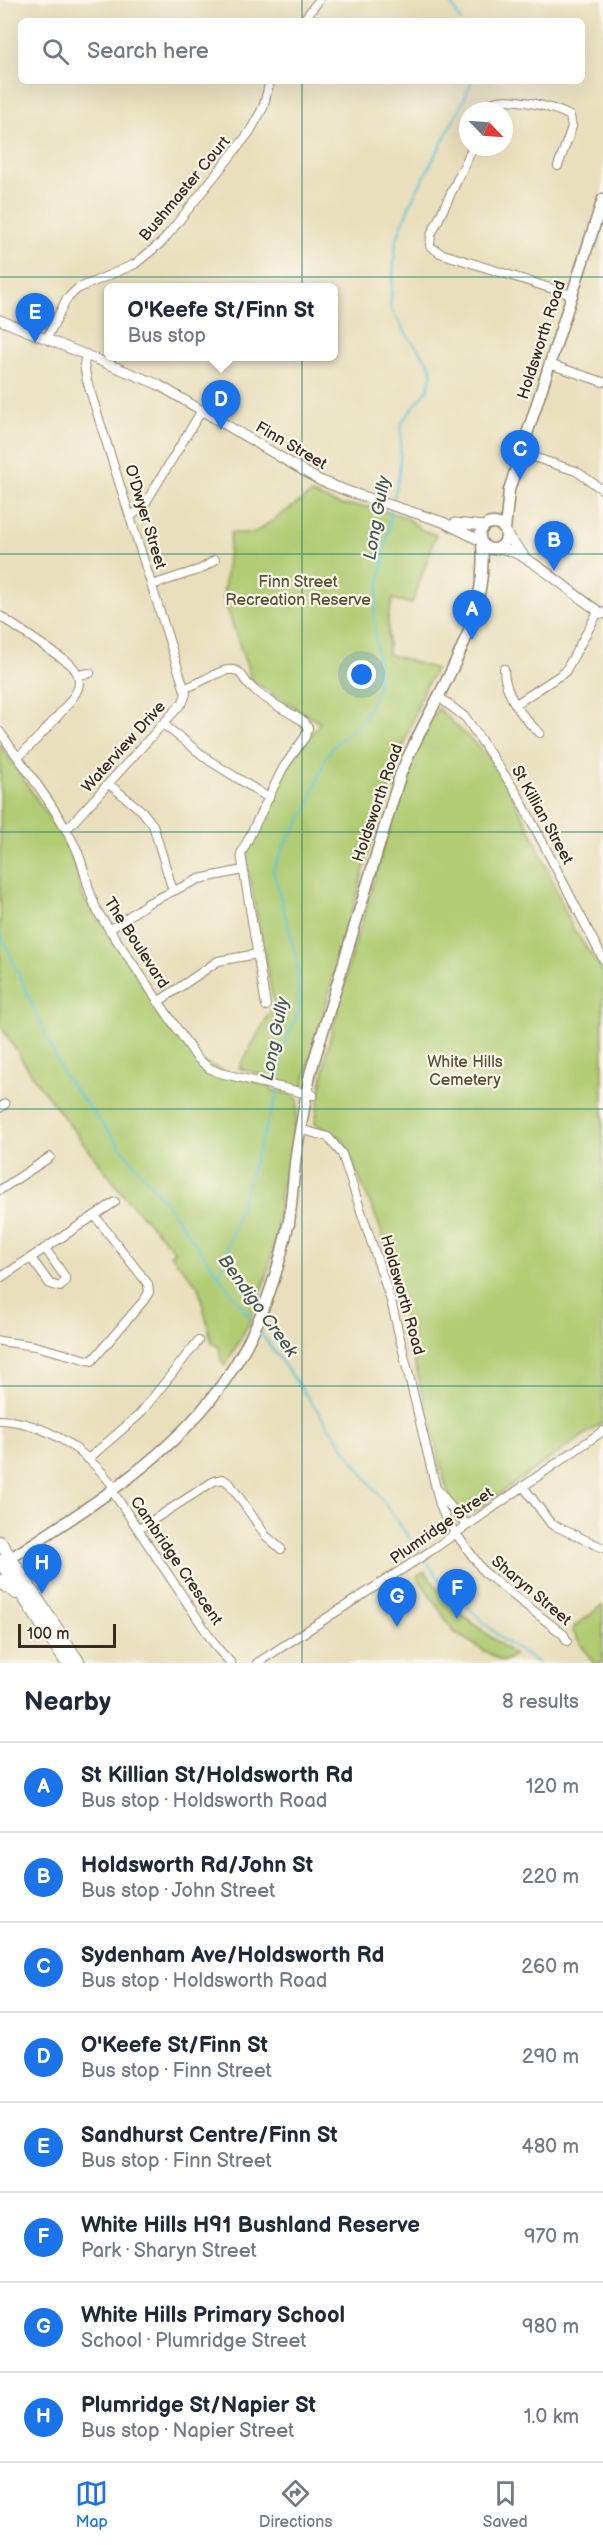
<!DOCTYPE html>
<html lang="en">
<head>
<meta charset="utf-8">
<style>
	body { margin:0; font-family:"Balsamiq Sans",sans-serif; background:#f6f6f7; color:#1f2937 }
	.compass { position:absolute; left:459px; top:102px; width:54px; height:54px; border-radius:50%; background:#fff; box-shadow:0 6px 24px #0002; rotate:115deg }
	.scale { position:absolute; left:18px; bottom:15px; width:98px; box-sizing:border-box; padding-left:6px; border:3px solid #3b2a1e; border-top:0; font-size:16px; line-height:21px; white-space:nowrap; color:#3b2a1e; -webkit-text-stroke:4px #fbf7ec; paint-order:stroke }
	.you { position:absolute; left:362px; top:675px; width:21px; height:21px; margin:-15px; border:4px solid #fff; border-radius:50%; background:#1a73e8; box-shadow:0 0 0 9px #1a73e833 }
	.badge { display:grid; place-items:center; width:39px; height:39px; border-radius:50%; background:#1a73e8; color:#fff; font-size:20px; font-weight:700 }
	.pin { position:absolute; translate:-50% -50px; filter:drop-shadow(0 2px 3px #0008) }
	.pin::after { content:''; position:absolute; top:32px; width:21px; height:18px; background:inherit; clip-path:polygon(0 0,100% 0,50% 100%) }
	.popup { position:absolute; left:104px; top:283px; width:234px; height:78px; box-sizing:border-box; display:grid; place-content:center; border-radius:9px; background:#fff; filter:drop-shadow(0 2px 4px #0005); font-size:20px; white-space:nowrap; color:#747a83 }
	.popup b { font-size:22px; color:#1f2937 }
	.popup::after { content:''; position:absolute; left:50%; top:100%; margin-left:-12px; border:12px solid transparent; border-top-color:#fff }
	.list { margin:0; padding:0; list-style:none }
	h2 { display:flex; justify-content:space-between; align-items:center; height:78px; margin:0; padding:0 24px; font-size:26px }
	h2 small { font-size:20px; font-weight:400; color:#747a83 }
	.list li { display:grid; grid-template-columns:39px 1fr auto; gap:18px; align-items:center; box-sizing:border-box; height:90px; padding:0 24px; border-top:2px solid #e0e1e3 }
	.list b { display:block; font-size:22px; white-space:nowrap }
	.list p { margin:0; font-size:20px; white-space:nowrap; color:#747a83 }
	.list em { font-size:20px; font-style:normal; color:#747a83 }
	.icon { flex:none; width:33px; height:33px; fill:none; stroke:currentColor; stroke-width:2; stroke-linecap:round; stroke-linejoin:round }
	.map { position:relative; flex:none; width:603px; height:1663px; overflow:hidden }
	.search { position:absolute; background:#fff; box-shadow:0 6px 24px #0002; left:18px; right:18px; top:18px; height:66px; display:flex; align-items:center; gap:15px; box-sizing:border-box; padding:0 21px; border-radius:9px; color:#747a83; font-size:22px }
	.sheet { height:798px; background:#fff }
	nav { display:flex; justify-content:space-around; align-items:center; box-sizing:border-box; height:84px; border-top:2px solid #e0e1e3; background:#fff; font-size:16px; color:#747a83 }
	nav a { display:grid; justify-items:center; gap:3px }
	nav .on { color:#1a73e8 }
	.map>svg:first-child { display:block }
</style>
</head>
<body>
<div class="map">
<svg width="603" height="1663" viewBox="0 0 603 1663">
	<rect width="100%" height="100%" fill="#fbf7ec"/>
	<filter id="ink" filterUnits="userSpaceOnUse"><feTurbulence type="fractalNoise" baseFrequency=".0167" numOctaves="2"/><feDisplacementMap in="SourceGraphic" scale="12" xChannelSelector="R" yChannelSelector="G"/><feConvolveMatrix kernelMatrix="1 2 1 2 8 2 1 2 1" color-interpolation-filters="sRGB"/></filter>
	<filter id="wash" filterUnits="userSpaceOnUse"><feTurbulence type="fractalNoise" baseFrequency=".008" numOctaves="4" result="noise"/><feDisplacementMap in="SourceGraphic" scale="24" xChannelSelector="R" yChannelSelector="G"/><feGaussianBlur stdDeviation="1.35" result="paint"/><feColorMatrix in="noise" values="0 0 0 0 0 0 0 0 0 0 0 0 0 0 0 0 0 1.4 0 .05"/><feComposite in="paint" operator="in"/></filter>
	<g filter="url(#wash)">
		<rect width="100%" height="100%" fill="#e9dfbc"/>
		<path fill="#b1cc73" stroke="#767b48" stroke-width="1.5" d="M311,494L341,505L370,507L406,517L422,530L436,535L412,604L393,599L388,616V654L436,669L423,691L379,816L303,1086L299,1088L271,1081L270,1077L239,1068L274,1005L245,853L291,761L320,723L252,681L223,598L231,533H254Z
			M438,708L496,764L534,838L572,927L603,972V1422L463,1519L451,1500L446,1486L380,1227L342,1138L315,1124L327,1050L352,954L408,765Z
			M0,744L70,849L83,898L196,1060L271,1088V1090L293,1094L298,1100L292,1155L281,1187L276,1237L266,1279L248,1325L225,1366L221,1361L219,1347L212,1343L198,1286L170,1254L175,1251L129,1202L38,1084L0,1025Z
			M425,1571L450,1605L514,1655L503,1662L455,1633L417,1576Z
			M603,1605V1663H593L573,1632L574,1627Z"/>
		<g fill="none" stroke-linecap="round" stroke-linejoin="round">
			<path stroke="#5dc5d9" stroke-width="2" d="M449,0L461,21
				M393,502L399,475L402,422L428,389L432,373L429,363L409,338L390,307L396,241L410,204L463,102L472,81
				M0,932L64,1076L169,1207L253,1322
				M219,1275L257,1153L278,1093L282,1054L299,1009L297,960L273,869L285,844L308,808L325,759L333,747L364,718L375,696L378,682V666L374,615L392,507
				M258,1329L443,1584L502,1639L538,1663"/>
		</g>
	</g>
	<g filter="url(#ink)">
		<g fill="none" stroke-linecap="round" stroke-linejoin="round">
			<defs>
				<path id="minor" d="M303,21L319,0
					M488,111L492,103C508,95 554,107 570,116L572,127L558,166
					M473,147L431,235L430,246L440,253L572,295
					M47,338L66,300L77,289L135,264L162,242L249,133L263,108L270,81
					M549,364L603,382
					M521,453L576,471L603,490
					M131,516L143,507L202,410
					M152,585L201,569L215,560
					M0,616L69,663C76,669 81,678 78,688C74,701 31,746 18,757
					M504,669C504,693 522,718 540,733
					M78,675L90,673
					M185,688C200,684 212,673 228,670C241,668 242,678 249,685C262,699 288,711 304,722L308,728L305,737L283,768L241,854L266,1006
					M439,697L466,718L518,795L603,959
					M516,704L565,672L598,612
					M163,724L210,761L269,798
					M0,732C26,770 56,807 76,848C86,869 87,893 99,914L197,1058L209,1068L220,1073L313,1095
					M109,784L142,811L153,825L173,891
					M66,830L183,702L186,694L87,381L84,365L86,354
					M109,930L148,903L199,879L243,870
					M158,1002L218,961L257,954
					M0,1108L5,1104
					M300,1129L328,1137L342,1154L391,1301L440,1505L446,1520L484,1572L564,1635L567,1641
					M0,1190L50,1157
					M31,1258L50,1284L60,1287L65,1281V1277L45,1248
					M0,1278L115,1202
					M0,1341L35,1346L92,1361L145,1299L149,1292L148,1284L95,1216
					M0,1420C46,1422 87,1451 114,1487
					M88,1459L139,1415L198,1341
					M523,1486L551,1524L603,1548
					M111,1489L218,1649L231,1663
					M439,1491L459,1518L467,1524
					M139,1529L214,1481L223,1479L230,1484L266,1536L281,1549
					M257,1663L429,1552L603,1431"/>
				<path id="tertiary" d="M0,320L157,384L319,480L350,492L443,522L481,541
					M455,523L484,526
					M506,534L523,554
					M498,548C529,551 574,597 603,614"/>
				<path id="secondary" d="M480 536a13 13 0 1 1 26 0a13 13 0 1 1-26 0Z
					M505,530L509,490L603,199
					M289,1224L296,1154L310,1074L400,776C429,701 490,629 482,544
					M11,1558C158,1463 253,1402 289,1220"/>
				<path id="trunk" d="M0,1542L79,1663
					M0,1561L67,1663
					M0,1581L16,1593"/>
			</defs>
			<use href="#minor" stroke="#92846d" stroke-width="10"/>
			<use href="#tertiary" stroke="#92846d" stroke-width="11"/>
			<use href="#secondary" stroke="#92846d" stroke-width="13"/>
			<use href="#trunk" stroke="#92846d" stroke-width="14"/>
			<use href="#minor" stroke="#fff" stroke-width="8"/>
			<use href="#tertiary" stroke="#fff" stroke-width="9"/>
			<use href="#secondary" stroke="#fff" stroke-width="10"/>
			<use href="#trunk" stroke="#fff" stroke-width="12"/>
		</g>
	</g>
	<path fill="none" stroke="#0f766e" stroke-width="1.5" stroke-opacity="0.55" d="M302,0V21M302,81V1663M0,277H603M0,554H603M0,832H603M0,1109H603M0,1386H603"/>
	<g text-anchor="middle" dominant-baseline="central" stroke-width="4.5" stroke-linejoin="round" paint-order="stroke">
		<g font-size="16" fill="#3b2a1e" stroke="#fbf7ec">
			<text transform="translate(185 189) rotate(-50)">Bushmaster Court</text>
			<text transform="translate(542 340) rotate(-72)">Holdsworth Road</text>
			<text transform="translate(291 446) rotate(30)">Finn Street</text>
			<text transform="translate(145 517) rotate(73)">O'Dwyer Street</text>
			<text transform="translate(124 747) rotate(-48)">Waterview Drive</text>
			<text transform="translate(378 803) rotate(-71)">Holdsworth Road</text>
			<text transform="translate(542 815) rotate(61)">St Killian Street</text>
			<text transform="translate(136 943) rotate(57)">The Boulevard</text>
			<text transform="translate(402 1295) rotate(74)">Holdsworth Road</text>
			<text transform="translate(442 1526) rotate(-35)">Plumridge Street</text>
			<text transform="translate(176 1561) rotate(56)">Cambridge Crescent</text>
			<text transform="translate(531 1591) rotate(40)">Sharyn Street</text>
		</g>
		<g font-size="16" fill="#585233" stroke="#fbf7ec">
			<text x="298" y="582">Finn Street<tspan x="298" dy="18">Recreation Reserve</tspan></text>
			<text x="465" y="1062">White Hills<tspan x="465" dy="18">Cemetery</tspan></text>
		</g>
		<g font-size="18" font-style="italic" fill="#455856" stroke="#fbf7ec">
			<text transform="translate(377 518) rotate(-80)">Long Gully</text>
			<text transform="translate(275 1039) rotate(-79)">Long Gully</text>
			<text transform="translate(258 1306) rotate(54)">Bendigo Creek</text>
		</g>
	</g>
</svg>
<svg class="compass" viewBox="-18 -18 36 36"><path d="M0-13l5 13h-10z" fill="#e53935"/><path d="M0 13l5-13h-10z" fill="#747a83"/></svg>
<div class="scale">100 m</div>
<div class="you"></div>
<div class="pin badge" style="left:472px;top:640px">A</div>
<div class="pin badge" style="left:554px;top:571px">B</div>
<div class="pin badge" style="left:520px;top:480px">C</div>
<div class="pin badge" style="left:221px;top:430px">D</div>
<div class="popup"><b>O'Keefe St/Finn St</b>Bus stop</div>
<div class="pin badge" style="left:35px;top:343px">E</div>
<div class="pin badge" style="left:457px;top:1619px">F</div>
<div class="pin badge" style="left:397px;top:1627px">G</div>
<div class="pin badge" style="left:42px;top:1594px">H</div>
<div class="search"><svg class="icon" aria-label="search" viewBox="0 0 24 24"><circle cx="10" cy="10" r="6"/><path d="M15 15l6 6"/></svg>Search here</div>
</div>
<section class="sheet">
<h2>Nearby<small>8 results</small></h2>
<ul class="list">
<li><span class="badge">A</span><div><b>St Killian St/Holdsworth Rd</b><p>Bus stop · Holdsworth Road</p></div><em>120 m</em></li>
<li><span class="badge">B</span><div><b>Holdsworth Rd/John St</b><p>Bus stop · John Street</p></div><em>220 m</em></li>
<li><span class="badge">C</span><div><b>Sydenham Ave/Holdsworth Rd</b><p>Bus stop · Holdsworth Road</p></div><em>260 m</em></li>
<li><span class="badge">D</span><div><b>O'Keefe St/Finn St</b><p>Bus stop · Finn Street</p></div><em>290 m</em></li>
<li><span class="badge">E</span><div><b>Sandhurst Centre/Finn St</b><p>Bus stop · Finn Street</p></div><em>480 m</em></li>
<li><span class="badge">F</span><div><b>White Hills H91 Bushland Reserve</b><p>Park · Sharyn Street</p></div><em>970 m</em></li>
<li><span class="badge">G</span><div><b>White Hills Primary School</b><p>School · Plumridge Street</p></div><em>980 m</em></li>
<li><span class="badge">H</span><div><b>Plumridge St/Napier St</b><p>Bus stop · Napier Street</p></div><em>1.0 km</em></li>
</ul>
</section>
<nav>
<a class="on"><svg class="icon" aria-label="map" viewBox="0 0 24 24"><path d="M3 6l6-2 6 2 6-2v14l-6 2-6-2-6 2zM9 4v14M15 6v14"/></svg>Map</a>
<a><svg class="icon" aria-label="directions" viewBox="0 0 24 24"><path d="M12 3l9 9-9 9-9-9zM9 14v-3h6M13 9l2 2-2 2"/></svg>Directions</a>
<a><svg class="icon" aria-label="saved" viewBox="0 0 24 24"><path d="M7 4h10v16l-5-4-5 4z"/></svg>Saved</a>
</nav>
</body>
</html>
